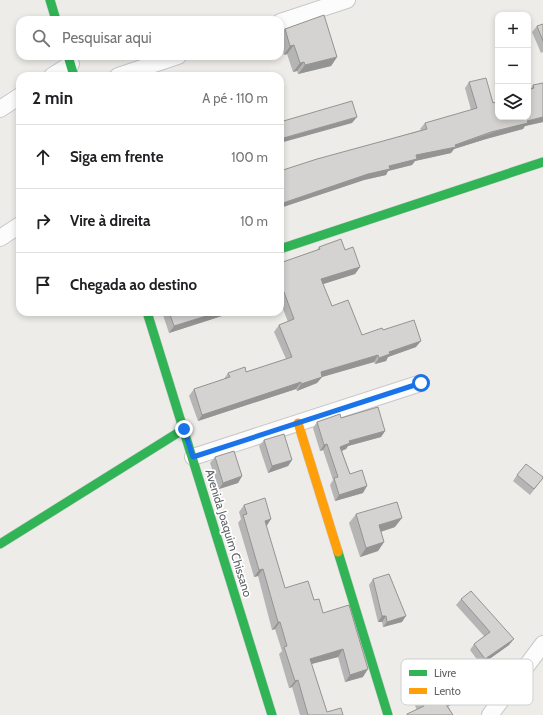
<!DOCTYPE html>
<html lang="pt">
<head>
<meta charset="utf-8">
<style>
	body { margin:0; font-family:Cabin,sans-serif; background:#f2f2f2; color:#202124 }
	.controls { position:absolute; right:12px; top:12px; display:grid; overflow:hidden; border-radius:8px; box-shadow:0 2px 6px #0003 }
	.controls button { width:36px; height:36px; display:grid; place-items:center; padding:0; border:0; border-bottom:1px solid #e0e0e0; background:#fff; color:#202124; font:20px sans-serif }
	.stop { position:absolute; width:12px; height:12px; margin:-9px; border:3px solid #1a73e8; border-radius:50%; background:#fff }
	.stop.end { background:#1a73e8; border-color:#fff; box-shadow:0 1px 4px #0008 }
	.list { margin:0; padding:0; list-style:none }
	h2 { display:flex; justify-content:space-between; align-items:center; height:52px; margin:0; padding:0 16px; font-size:17px }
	h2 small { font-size:13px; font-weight:400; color:#757577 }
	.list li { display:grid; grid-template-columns:26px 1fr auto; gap:12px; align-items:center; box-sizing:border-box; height:64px; padding:0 16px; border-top:1px solid #e0e0e0 }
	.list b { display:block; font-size:15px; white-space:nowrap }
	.list em { font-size:13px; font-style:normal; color:#757577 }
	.icon { flex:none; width:22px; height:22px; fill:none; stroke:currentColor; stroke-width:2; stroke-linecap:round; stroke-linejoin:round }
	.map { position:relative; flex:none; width:543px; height:715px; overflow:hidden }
	.search { position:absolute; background:#fff; box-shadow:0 2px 6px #0003; left:16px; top:16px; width:268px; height:44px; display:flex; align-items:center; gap:10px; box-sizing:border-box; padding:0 14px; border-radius:12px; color:#757577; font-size:15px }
	.panel { position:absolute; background:#fff; box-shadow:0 2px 6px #0003; left:16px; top:72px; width:268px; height:244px; border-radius:12px }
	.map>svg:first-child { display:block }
</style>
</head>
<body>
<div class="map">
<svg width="543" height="715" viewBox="0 0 543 715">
	<rect width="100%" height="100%" fill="#edece9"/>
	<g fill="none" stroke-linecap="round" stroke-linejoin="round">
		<defs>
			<path id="street" d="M280,22L347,0
				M52,76L71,64
				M118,76L178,56
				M0,109L20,96
				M0,238L20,225
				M193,457L421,383
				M490,715L543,644"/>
			<path id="fast" d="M50,0L56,20
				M68,56L74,76
				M280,249L543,162
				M147,312L272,715
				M0,544L184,429
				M338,552L388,715"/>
			<path id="slow" d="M298,423L338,552"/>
		</defs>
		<use href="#street" stroke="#c8c8c8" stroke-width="18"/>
		<use href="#fast" stroke="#cacaca" stroke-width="10"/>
		<use href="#slow" stroke="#cacaca" stroke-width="10"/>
		<use href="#street" stroke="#fcfcfc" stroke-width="16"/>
		<use href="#fast" stroke="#30b455" stroke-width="9"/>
		<use href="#slow" stroke="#ff9f0a" stroke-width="9"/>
	</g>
	<path fill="#b6b5b5" d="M543,24V52L541,53L532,32L537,26Z
		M285,29L337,57L331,66L298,74L297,71L293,72L287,54L284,55L280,42V36Z
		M469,82L493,103L530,90L533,85L543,83V122L525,126L523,129L486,139L454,149L451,153L415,161L412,165L388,171L386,175L364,180L280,208V171L421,130L420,129L425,123L471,110L465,88Z
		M319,247L345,250L360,267L355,274L323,284L332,306L362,335L383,330L416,347L388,357L386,361L375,364L374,362L322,377L317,383L297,391L296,389L198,421L189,396L194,389L224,379L228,373L246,372L286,359L274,332L279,325L288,322L280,301V263L317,250Z
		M162,312H230L228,314L169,333Z
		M341,418L385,431L381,437L348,446L346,449L342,451L350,474L363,493L335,501L330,485L333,480L323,450L320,451L313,428L317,422Z
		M264,440L292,460L288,466L268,473L259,446Z
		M215,457L242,476L238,483L219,489L210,463Z
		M517,475L543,478L530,495L513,481Z
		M244,505L271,519L266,526L285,588L314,600L323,613L363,677L345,682L338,657L311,664L327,712L343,715H300L292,687L289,688L279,654L282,651L275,629L272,630L258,576L254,577L238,523L241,519L239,512Z
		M356,514L395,527L381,532L384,542L378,551L360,557L349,523Z
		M373,579L402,622L383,627L382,622H378L369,585Z
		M461,599L509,645L481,665L470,650L474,644L484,636L456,605Z
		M442,682L476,691L448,706L453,715H407L417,710L415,706L421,698L437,692L436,690Z"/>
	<path fill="#949493" d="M294,45L287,54L284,55L290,46Z
		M337,57L331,66L298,74L305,65Z
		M304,62L297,71L293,72L300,63Z
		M357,117L352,123L280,143V139Z
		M543,117V122L525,126L523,129L486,139L454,149L451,153L415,161L412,165L388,171L386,175L364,180L280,208V204L389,166L416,155L455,145L527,121Z
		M360,267L355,274L317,286L321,279Z
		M284,292L280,297V293Z
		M219,312H230L228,314L169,333L174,326Z
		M421,341L416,347L388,357L386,361L375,364L379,358L389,352Z
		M378,355L374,362L322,377L317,383L297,391L301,384L321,372Z
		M301,382L296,389L198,421L202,415Z
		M385,431L381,437L348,446L346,449L336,453L340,447L349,441Z
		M327,444L323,450L320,451L324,445Z
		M292,460L288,466L268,473L272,466Z
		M242,476L238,483L219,489L223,483Z
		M367,486L363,493L335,501L339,495Z
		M402,518L395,527L373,534L379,525Z
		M271,519L266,527L265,521Z
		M384,542L378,551L360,557L366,548Z
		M263,569L258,576L254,577L259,570Z
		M382,616H386L382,622H378Z
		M406,616L402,622L383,627L387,622Z
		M278,622H280L275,629L272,630Z
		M514,639L509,645L481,665L485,659Z
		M343,649L338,657L304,666L310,659Z
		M368,669L363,677L345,682L350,675Z
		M298,680L292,687L289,688L295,681Z
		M481,682L476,691L440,711L445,703Z"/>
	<path fill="#d4d3d2" stroke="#949493" d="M324,15L337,57L305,65L304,62L300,63L294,45L290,46L285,29Z
		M543,24V41L537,26Z
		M486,78L493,103L498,101V117H528V90L534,88L533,85L543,83V117L527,121L528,123L491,132L455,145L456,147L416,155L417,159L389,166L390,169L368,174L280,204V171L317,159L427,129L425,123L477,108L469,82Z
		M352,101L357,117L280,139V122Z
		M341,239L345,250L353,247L360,267L321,279L332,306L348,300L362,335L382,328L383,330L414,320L421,341L389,352L390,354L379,358L378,355L321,372L322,377L301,384V382L202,415L194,389L230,377L228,373L245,367L246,372L292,357L279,325L294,319L284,292L280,293V263L320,249L319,247Z
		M169,312H219L174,326Z
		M378,407L385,431L349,441L350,443L340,447L350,474L362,470L367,486L339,495L334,478L338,477L327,444L324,445L317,422L340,414L341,418Z
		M284,434L292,460L272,466L264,440Z
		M234,451L242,476L223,483L215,457Z
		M526,464L543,477V478L534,489L517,475Z
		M265,498L271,519L265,521L285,588L308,581L314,600L319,599L323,613L349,605L368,669L350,675L343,649L310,659L327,712L341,708L343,715H308L298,680L295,681L284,647L287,646L280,622H278L263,569L259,570L243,515L247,514L244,505Z
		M397,502L402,518L379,525L384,542L366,548L356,514Z
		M389,574L406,616L387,622L386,616H382L373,579Z
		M471,591L514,639L485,659L474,644L490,632L461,599Z
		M472,666L481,682L445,703L453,715H407V714L424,706L421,698L446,689L442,682Z"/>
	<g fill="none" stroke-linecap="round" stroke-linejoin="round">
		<path stroke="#1a73e8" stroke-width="5" d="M184,429L193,457L421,383"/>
	</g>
	<g text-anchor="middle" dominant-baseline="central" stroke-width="3.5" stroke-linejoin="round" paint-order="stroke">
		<g font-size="12" fill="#5f6266" stroke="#fff">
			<text transform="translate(229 533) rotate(73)">Avenida Joaquim Chissano</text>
		</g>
	</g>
	<rect x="401" y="659" width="132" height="46" rx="6" fill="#fff" stroke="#cfd0d1" stroke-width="1"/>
	<rect x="409" y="670" width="18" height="6" fill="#30b455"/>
	<rect x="409" y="688" width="18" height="6" fill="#ff9f0a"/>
	<g font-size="11" fill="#5f6266">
		<text x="434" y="677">Livre</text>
		<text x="434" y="695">Lento</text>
	</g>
</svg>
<div class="controls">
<button>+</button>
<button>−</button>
<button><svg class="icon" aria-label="layers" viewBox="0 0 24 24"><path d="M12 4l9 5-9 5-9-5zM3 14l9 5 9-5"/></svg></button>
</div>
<div class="stop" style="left:421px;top:383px"></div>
<div class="stop end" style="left:184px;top:429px"></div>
<div class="search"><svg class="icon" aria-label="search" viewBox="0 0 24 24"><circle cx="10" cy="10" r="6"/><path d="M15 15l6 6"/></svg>Pesquisar aqui</div>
<section class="panel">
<h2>2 min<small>A pé · 110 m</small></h2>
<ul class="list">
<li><svg class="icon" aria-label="ahead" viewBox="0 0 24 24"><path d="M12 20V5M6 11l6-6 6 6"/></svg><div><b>Siga em frente</b></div><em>100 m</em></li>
<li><svg class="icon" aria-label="right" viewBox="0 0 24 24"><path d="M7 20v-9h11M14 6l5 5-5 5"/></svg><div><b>Vire à direita</b></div><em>10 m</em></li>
<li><svg class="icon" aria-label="arrive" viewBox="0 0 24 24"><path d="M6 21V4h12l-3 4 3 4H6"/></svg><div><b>Chegada ao destino</b></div></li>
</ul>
</section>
</div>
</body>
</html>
